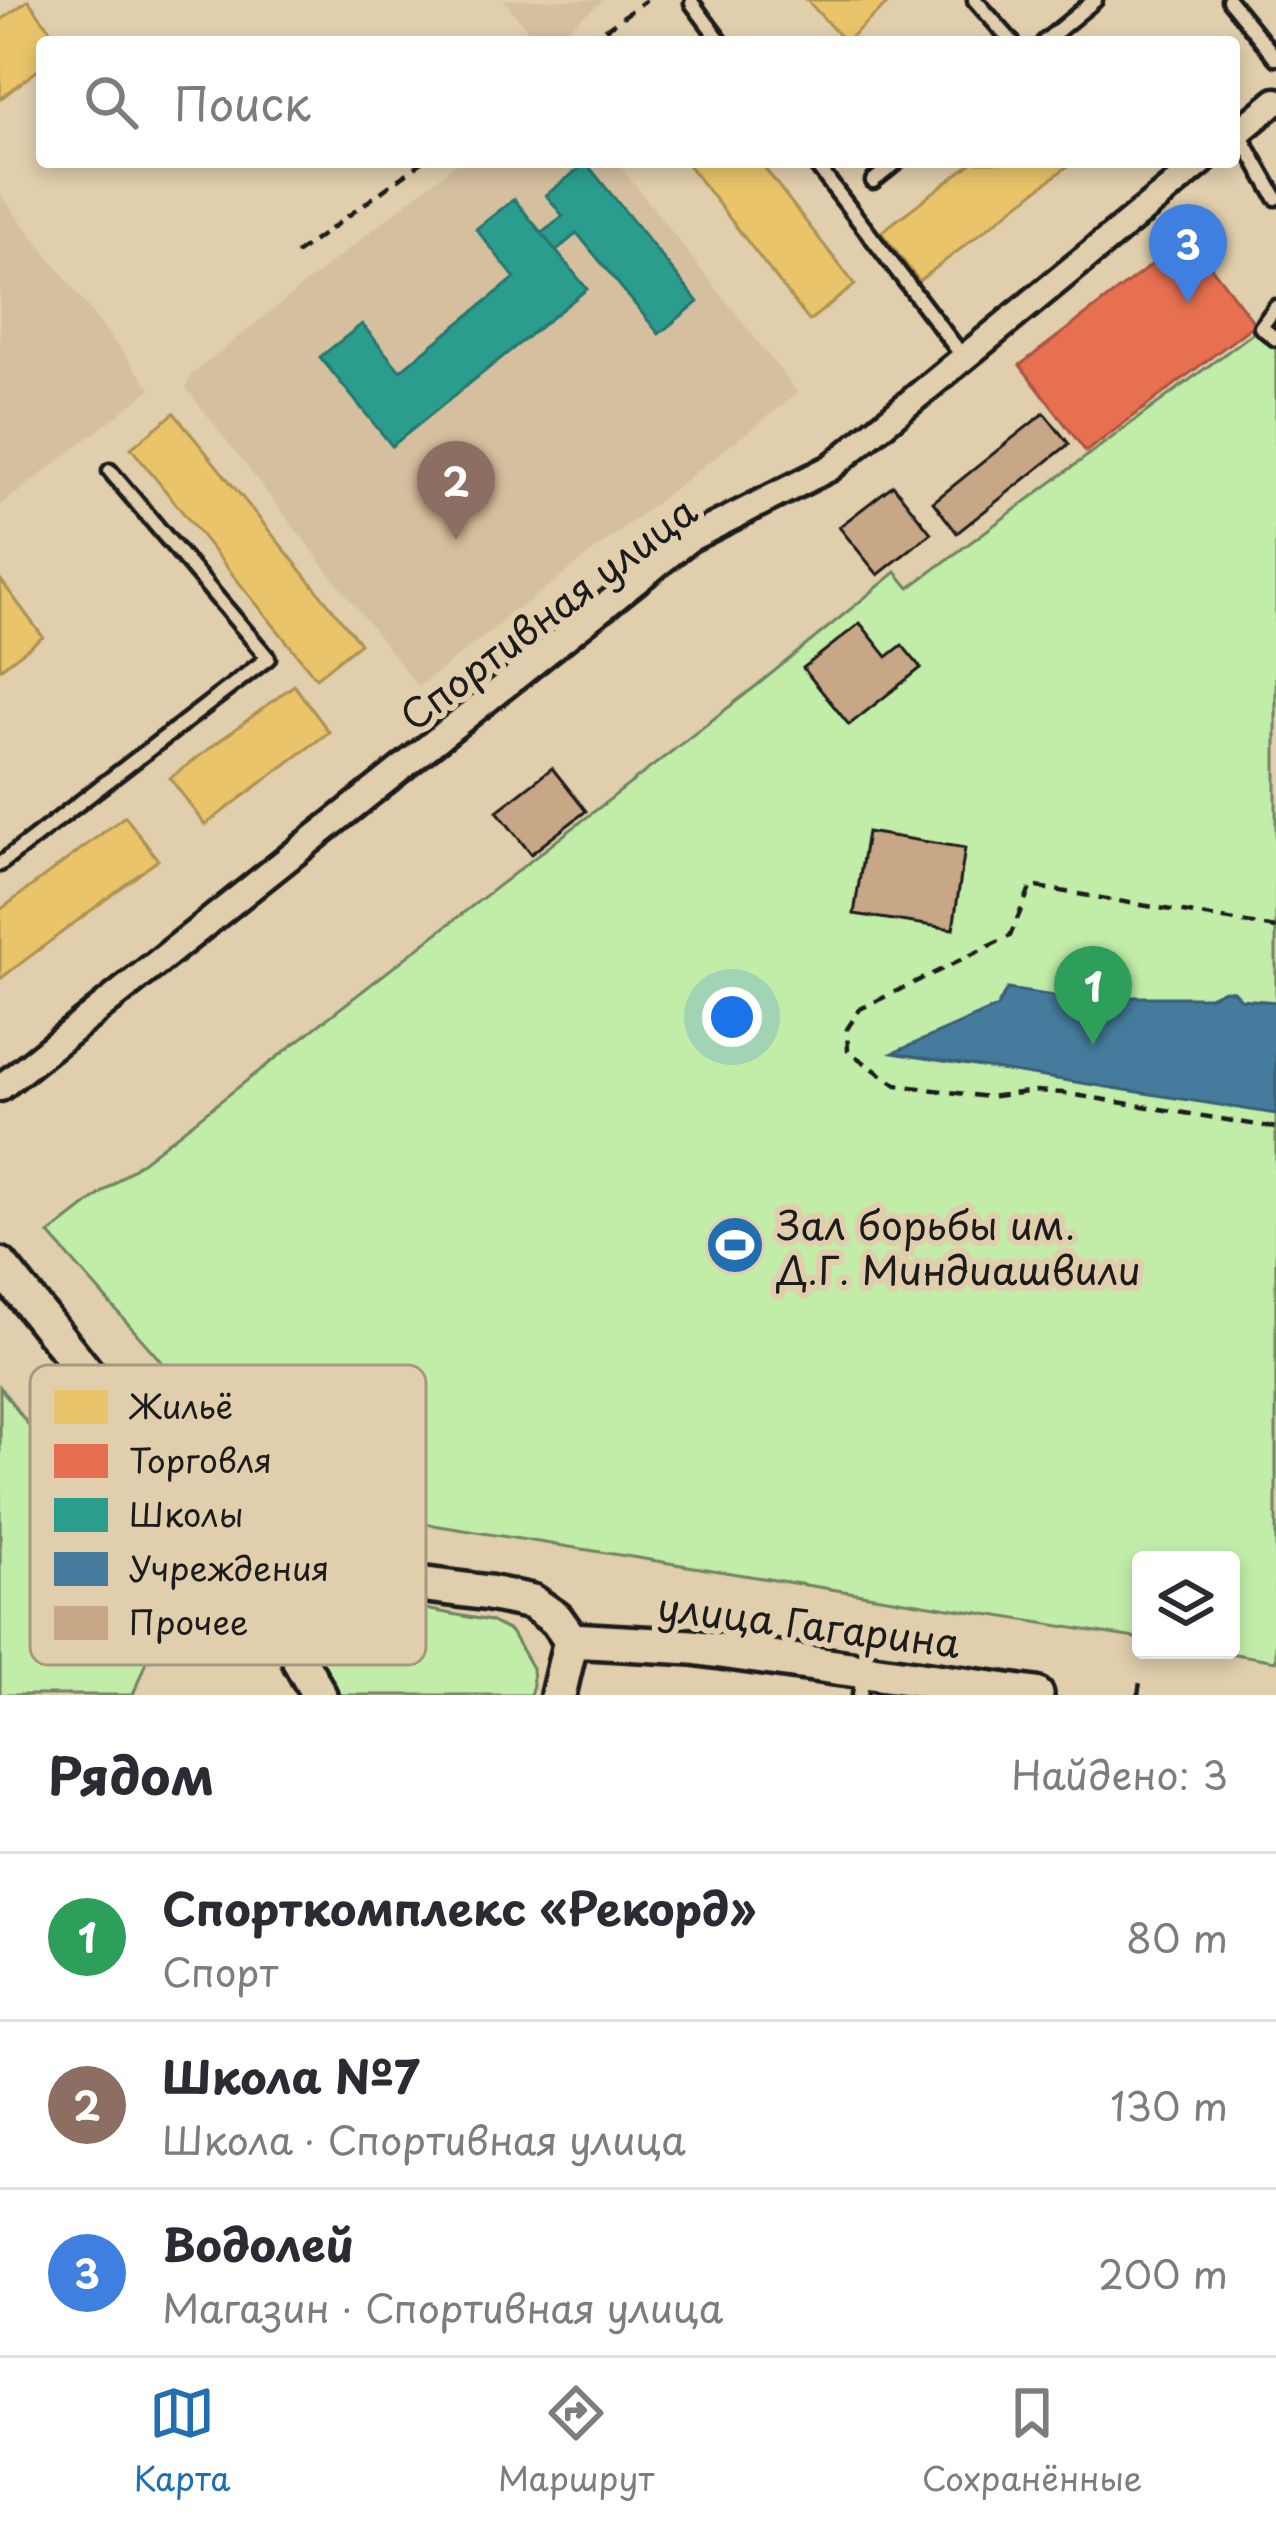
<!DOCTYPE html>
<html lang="ru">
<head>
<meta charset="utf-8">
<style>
	body { margin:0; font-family:"Playpen Sans",sans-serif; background:#f7f7f7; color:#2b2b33 }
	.controls { position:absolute; right:36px; bottom:36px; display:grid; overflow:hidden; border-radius:12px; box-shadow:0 6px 18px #0003 }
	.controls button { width:108px; height:108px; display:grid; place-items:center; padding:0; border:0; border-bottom:3px solid #e1e1e2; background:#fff; color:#2b2b33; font:60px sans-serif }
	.you { position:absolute; left:732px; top:1017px; width:42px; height:42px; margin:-30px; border:9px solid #fff; border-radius:50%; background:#1a73e8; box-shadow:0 0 0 18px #1a73e833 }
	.badge { display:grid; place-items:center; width:78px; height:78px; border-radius:50%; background:#1f6fb2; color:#fff; font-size:39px; font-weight:700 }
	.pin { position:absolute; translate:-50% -99px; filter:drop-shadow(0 3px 6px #0008) }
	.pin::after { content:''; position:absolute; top:63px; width:42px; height:36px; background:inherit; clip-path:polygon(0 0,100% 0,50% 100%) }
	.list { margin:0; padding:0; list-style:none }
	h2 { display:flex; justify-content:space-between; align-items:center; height:156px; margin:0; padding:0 48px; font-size:51px }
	h2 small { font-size:39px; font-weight:400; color:#7c7c81 }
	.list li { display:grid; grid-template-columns:78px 1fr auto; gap:36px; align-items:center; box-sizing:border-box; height:168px; padding:0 48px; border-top:3px solid #e1e1e2 }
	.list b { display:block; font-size:45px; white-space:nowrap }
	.list p { margin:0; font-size:39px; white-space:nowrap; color:#7c7c81 }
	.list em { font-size:39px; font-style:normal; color:#7c7c81 }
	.icon { flex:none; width:66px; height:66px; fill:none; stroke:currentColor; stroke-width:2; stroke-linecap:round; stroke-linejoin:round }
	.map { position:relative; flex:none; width:1276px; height:1695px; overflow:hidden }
	.search { position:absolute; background:#fff; box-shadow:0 6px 18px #0003; left:36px; right:36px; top:36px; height:132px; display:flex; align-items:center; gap:30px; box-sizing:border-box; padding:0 42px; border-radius:12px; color:#7c7c81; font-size:45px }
	.sheet { height:660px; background:#fff }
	nav { display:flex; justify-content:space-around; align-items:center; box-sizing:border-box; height:168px; border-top:3px solid #e1e1e2; background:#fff; font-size:33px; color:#7c7c81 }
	nav a { display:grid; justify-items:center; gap:6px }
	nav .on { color:#1f6fb2 }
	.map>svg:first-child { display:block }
</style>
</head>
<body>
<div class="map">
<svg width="1276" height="1695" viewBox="0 0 1276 1695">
	<rect width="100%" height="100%" fill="#e0ceac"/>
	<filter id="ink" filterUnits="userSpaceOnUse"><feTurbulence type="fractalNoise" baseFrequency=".00833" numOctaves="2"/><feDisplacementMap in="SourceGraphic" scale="24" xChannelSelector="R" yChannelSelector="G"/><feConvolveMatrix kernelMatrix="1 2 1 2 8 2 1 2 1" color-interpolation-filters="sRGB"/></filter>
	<g filter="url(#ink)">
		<path fill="#d5bf9e" d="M504,0H604L550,42H537Z
			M458,162H617L798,393L418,687L186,388L191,375Z
			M0,194L151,389L0,506Z"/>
		<path fill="#c2eda9" stroke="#6f8462" stroke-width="3" d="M1261,327L1276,339V1661L1211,1650H1231V1560H1141V1639L284,1501L49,1234L756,686L896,572L909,588Z
			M0,1387L166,1609L133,1695H0Z
			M392,1603L490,1621L511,1632L532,1668L533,1685L530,1695H338L322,1668L325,1637L340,1619L361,1604Z"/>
		<path fill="#e9c46a" stroke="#ac9253" stroke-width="3" d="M28,0L59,42H42V67L0,99V21Z
			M807,0H886L888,3L845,42Z
			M686,162H760L855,285L809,321Z
			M973,162H1073L919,281L881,232Z
			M174,413L360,643L316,678L131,448Z
			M0,579L43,637L0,669Z
			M294,685L329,732L205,825L170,778Z
			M125,816L158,860L0,979V910Z"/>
		<path fill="#e76f51" stroke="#aa5641" stroke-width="3" d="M1188,237L1255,324L1086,452L1020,365Z"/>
		<path fill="#2a9d8f" stroke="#26766c" stroke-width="3" d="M586,163L698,302L659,334L577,233L556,251L542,233L563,216L546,195Z
			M514,199L587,289L392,446L320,357L362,324L400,371L515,278L476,229Z"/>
		<path fill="#457b9d" stroke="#395e76" stroke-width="3" d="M1007,989L1087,1001L1096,997H1209L1224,990L1233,991L1241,999L1276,1002V1114L893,1053L997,1007Z"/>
		<path fill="#c8a787" stroke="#1c1c1c" stroke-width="3" d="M1044,413L1069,444L957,533L933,502Z
			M893,485L931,533L878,575L839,527Z
			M860,623L887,657L902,645L921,668L849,725L803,668Z
			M552,768L586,811L531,854L497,811Z
			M867,832L965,848L953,929L854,914Z"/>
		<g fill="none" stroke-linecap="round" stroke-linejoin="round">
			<defs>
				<path id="lane" d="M975,0L1012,42
					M1229,0L1276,58
					M692,3L721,42
					M1044,42L1095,0
					M1239,133L1276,198
					M814,162L964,358
					M873,181L897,162
					M1276,307L1261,327L1276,339
					M0,864L268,658L110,471
					M860,1695L864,1671"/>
				<path id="street" d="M1234,136L1276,101
					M0,1088L689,539L830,468L1202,162"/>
				<path id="secondary" d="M0,1265L203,1520L304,1603
					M571,1640L692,1647L1036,1695
					M319,1695L300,1661L304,1603L326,1582L348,1575L489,1593L532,1602L556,1619L571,1640L558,1695"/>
			</defs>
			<use href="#lane" stroke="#1c1c1c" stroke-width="21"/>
			<use href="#street" stroke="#1c1c1c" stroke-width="33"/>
			<use href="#secondary" stroke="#1c1c1c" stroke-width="42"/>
			<path stroke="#1c1c1c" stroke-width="4.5" stroke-dasharray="12 9" stroke-linecap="butt" d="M588,42L646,0
				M296,254L422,162
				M1276,928L1031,886L1010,936L860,1009L847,1029L848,1051L896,1085L988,1097L1035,1091L1063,1093L1276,1128
				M1138,1695L1141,1675"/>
			<use href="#lane" stroke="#e0ceac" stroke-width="12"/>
			<use href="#street" stroke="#e0ceac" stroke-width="24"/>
			<use href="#secondary" stroke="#e0ceac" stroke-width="33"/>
		</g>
	</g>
	<defs>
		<symbol id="stadium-disc" viewBox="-11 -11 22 22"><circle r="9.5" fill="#1f6fb2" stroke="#e0ceac"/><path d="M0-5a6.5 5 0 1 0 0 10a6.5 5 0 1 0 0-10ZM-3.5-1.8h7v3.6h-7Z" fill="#fff"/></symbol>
	</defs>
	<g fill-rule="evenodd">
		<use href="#stadium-disc" x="702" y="1212" width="66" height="66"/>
	</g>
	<g text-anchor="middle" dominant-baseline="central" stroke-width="12" stroke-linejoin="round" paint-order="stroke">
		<g font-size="39" fill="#1c1c1c" stroke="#e0ceac">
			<text transform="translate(547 612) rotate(-37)">Спортивная улица</text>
			<text transform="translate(809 1623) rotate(7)">улица Гагарина</text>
		</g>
		<g font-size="39" fill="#1c1c1c" stroke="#e0ceac" text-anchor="start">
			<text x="777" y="1223">Зал борьбы им.<tspan x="777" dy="45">Д.Г. Миндиашвили</tspan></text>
		</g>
	</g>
	<rect x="30" y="1365" width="396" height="300" rx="18" fill="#e0ceac" stroke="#a59981" stroke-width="3"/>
	<rect x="54" y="1390" width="54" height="34" fill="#e9c46a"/>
	<rect x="54" y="1444" width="54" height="34" fill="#e76f51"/>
	<rect x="54" y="1498" width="54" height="34" fill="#2a9d8f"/>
	<rect x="54" y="1552" width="54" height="34" fill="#457b9d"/>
	<rect x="54" y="1606" width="54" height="34" fill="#c8a787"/>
	<g font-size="33" fill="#1c1c1c">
		<text x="129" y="1419">Жильё</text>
		<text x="129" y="1473">Торговля</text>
		<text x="129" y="1527">Школы</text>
		<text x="129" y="1581">Учреждения</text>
		<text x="129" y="1635">Прочее</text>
	</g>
</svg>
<div class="controls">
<button><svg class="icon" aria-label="layers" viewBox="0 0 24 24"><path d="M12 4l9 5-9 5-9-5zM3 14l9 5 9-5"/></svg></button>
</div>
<div class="you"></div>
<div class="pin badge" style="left:1093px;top:1045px;background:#2e9e5b">1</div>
<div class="pin badge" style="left:456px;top:540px;background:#8d6e63">2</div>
<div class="pin badge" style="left:1188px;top:303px;background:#3f7fe0">3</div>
<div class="search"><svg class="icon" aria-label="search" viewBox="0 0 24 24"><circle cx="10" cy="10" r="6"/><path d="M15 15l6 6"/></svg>Поиск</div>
</div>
<section class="sheet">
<h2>Рядом<small>Найдено: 3</small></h2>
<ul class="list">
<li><span class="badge" style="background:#2e9e5b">1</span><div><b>Спорткомплекс «Рекорд»</b><p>Спорт</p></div><em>80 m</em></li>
<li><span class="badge" style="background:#8d6e63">2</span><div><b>Школа №7</b><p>Школа · Спортивная улица</p></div><em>130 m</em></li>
<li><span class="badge" style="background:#3f7fe0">3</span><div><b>Водолей</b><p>Магазин · Спортивная улица</p></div><em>200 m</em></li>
</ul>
</section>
<nav>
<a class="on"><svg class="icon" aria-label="map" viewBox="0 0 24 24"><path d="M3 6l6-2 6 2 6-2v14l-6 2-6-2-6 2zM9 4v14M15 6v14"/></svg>Карта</a>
<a><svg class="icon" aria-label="directions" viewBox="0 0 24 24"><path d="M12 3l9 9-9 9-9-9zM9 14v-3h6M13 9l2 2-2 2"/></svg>Маршрут</a>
<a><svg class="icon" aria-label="saved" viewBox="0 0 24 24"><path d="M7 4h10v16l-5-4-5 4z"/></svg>Сохранённые</a>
</nav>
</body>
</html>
